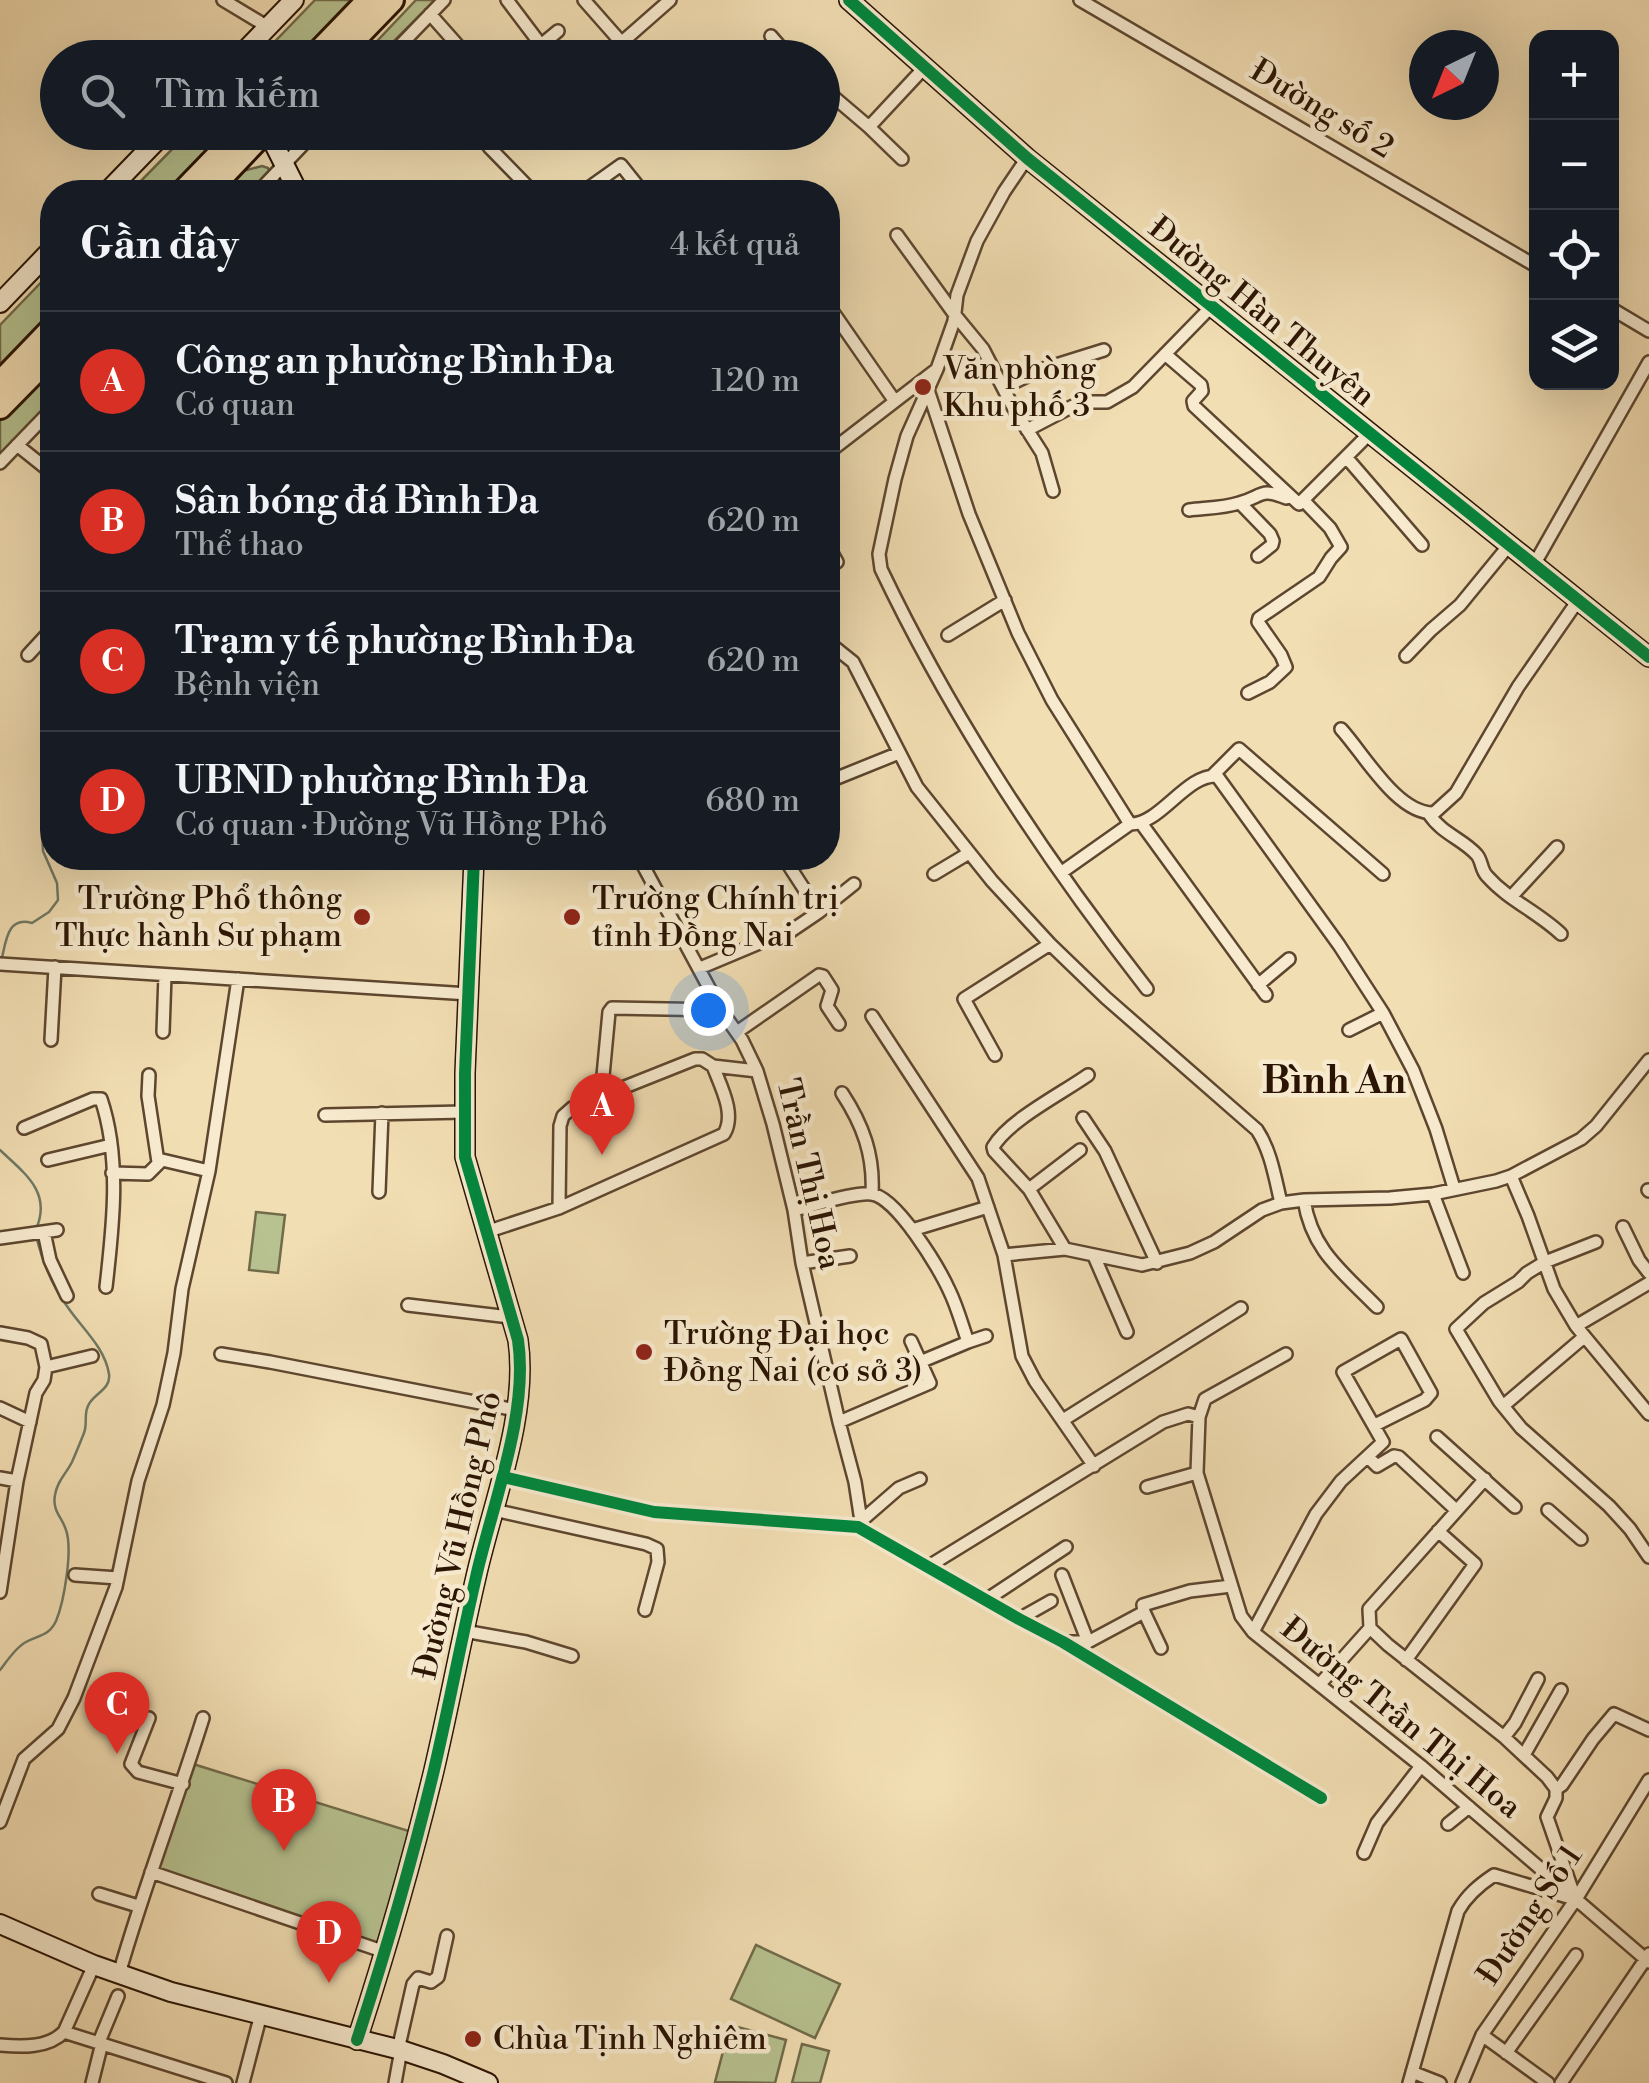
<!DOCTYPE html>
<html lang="vi">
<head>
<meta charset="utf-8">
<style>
	body { margin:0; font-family:"Libre Bodoni",serif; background:#242831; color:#f1f3f6 }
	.controls { position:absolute; right:30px; top:30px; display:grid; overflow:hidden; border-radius:20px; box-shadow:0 10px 40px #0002 }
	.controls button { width:90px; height:90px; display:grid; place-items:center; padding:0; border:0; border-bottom:2px solid #363941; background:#171b24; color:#f1f3f6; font:50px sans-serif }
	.compass { position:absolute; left:1409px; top:30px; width:90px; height:90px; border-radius:50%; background:#171b24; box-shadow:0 10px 40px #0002; rotate:223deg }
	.you { position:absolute; left:708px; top:1010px; width:35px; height:35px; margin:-25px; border:8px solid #fff; border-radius:50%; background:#1a73e8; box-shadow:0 0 0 15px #1a73e833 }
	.badge { display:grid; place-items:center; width:65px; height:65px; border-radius:50%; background:#d93025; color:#fff; font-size:32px; font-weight:700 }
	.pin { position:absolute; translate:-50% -82px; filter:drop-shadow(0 2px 5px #0008) }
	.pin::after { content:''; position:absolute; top:52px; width:35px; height:30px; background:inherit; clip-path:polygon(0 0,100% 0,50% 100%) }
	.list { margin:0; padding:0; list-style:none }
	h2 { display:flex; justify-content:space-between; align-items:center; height:130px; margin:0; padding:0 40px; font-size:42px }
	h2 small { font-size:32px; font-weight:400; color:#9ea1a6 }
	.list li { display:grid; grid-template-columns:65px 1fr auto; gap:30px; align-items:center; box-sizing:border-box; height:140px; padding:0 40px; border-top:2px solid #363941 }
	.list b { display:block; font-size:38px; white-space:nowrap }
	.list p { margin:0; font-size:32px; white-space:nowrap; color:#9ea1a6 }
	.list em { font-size:32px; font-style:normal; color:#9ea1a6 }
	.icon { flex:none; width:55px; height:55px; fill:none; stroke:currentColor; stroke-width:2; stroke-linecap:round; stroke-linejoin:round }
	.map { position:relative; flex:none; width:1649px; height:2083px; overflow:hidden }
	.search { position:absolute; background:#171b24; box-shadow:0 10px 40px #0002; left:40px; top:40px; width:800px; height:110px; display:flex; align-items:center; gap:25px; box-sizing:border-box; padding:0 35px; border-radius:55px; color:#9ea1a6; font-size:38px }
	.panel { position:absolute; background:#171b24; box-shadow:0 10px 40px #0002; left:40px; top:180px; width:800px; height:690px; border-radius:40px }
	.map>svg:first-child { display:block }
</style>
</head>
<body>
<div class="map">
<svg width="1649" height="2083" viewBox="0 0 1649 2083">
	<rect width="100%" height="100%" fill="#f2deb3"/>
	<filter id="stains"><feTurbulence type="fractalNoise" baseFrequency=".002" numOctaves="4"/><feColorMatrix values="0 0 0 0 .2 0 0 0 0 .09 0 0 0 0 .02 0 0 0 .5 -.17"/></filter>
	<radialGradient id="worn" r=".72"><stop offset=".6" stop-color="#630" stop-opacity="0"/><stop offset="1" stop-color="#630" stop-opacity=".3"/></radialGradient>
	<path fill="#b7c290" stroke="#716b4a" stroke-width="2.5" d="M315,0H351L297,57H260Z
		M416,0H435L378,57H362Z
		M188,133H226L169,192H130Z
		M262,166L268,168L271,175L256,192H222L243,171Z
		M52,271V315L0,370V325Z
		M52,367V403L0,457V421Z
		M256,1212L285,1215L278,1273L249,1270Z
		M193,1764L412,1832L381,1946L155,1870Z
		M756,1945L840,1984L815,2038L731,1999Z
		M730,2025L786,2040L775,2083L715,2082Z
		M802,2044L829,2051L820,2083H792Z"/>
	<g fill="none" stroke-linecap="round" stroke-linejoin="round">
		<path stroke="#6f7965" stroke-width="2.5" d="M2,958C6,940 8,916 32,923L49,912L58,900L57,883L43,851L42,831L52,773L50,759L52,742
			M0,1150C24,1173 51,1191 37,1227
			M0,1670C7,1661 16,1647 26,1642C39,1635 49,1636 56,1621C64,1602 73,1550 66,1530C62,1517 52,1511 55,1495C57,1481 66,1474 72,1462C76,1453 80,1443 84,1433C88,1423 83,1413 89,1404C95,1393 111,1389 109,1374C105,1348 83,1329 69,1309C54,1289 43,1263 37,1240"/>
		<defs>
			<path id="street" d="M223,0L268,27
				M507,0L541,45L558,31
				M584,0L621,42
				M1080,0L1536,266
				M430,14L469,58
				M771,36L790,58
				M388,58L444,0
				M604,58L670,0
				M822,87L869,127L924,68
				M869,127L902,159
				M489,147L533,192
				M258,192L315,132
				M583,192L621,165L637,185L646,192
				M897,235L955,315L983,349L1014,409L1042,453L1053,491
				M828,305L894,400
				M1612,309L1649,331
				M1165,354L1201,385L1202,391L1193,401L1194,406L1299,504L1369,434
				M937,369L907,436L895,479L879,554L881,569C952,718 1046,860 1147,989
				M1004,387L1040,370L1104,350
				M928,390L969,514L1018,633L1052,700L1130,824
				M1027,430L1073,406L1085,402H1107L1133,387L1211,307
				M17,445L52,473
				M828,453L937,369L954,321L957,295L977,241L1004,192L1027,158
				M1346,457L1422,545
				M0,463L52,409
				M1240,503L1270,534L1273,541L1272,545L1258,556
				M1189,510C1205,508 1224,508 1239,503C1262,497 1260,487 1286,498
				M828,546L837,562
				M1535,563L1649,362
				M948,635L1005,600
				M828,642L853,662L917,787L992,881L1050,944L1106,998L1257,1130C1271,1151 1275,1178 1281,1203
				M28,655L52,629
				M1406,656L1431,630L1460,605L1510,544
				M1248,693L1270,682L1286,667L1281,655L1258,622L1259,618L1319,577L1331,558L1341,547L1330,528L1304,501
				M1341,729C1364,754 1397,814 1434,813L1456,793L1518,687L1579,599
				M1213,775L1239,749L1383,874
				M837,778L899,753
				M1429,814C1442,834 1463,839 1477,855C1482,861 1481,870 1487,876C1508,900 1538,912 1561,934
				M1141,823L1266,995
				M639,858L721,1010L742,1040L757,1071L773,1124L794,1210L802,1263L839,1422L855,1482L861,1521L858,1527
				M1062,872L1130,824C1160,825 1186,774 1217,776L1339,945L1383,1013L1413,1070L1436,1129L1454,1188
				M934,874L969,853
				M1511,897L1557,847
				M819,912L854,884
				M0,964L469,994
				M700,968L764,941L785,935L819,912L784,858
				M1258,985L1289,959
				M872,1016L978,1178L1004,1255L1022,1356L1035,1381L1094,1466
				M1349,1030L1383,1013
				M163,1032L165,975
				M737,1032L819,975L823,976L832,990L827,1006L839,1024
				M51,1040L55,967
				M995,1055L964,999L1050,944
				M149,1075L148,1096L158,1162
				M842,1093C863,1125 874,1155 872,1193
				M601,1097L609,1012L612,1008L721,1010
				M325,1115L464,1112
				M1083,1118L1105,1151L1157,1263
				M24,1128L93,1099H101C121,1158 113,1226 106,1287
				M48,1160L111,1145
				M112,1173L148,1174L162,1160L209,1171
				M1511,1176L1528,1216L1554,1289L1576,1326L1649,1414
				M1029,1189L1080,1150
				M1648,1190L1649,1191
				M379,1192L382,1113
				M1433,1194L1463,1273
				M1304,1200C1312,1251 1343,1272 1377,1307
				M559,1208L560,1126L563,1116L572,1108L695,1059H702L713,1066L757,1071
				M794,1210C813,1206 853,1192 871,1194C896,1196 939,1268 949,1290C957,1306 962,1325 968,1342L986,1336
				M1623,1227L1639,1260L1649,1273
				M912,1230L988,1207
				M44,1232L50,1260L67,1296
				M486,1232L559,1208L724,1134C736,1114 721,1087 713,1066
				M0,1238L57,1230
				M1596,1242L1545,1262L1527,1273L1518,1282L1484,1303L1456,1329L1499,1401L1521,1428L1609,1506L1630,1529L1649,1557
				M1065,1249L1029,1189L994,1151L993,1147C1009,1120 1061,1094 1088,1075
				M1004,1255L1065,1249L1142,1265L1190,1253L1214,1242L1262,1210L1281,1203L1304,1200L1390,1198L1433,1194L1496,1181L1511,1176L1581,1139L1596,1126L1649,1060
				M1094,1256L1127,1332
				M802,1263L850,1256
				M408,1305L510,1317
				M1576,1326L1649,1283
				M0,1333L28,1338L41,1344L46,1367L44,1380L36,1393L17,1481L0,1592
				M221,1354L270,1362L516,1410
				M1286,1354L1205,1399L1199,1417L1197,1473L1241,1616L1253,1632L1421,1766L1649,1962
				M920,1362L968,1342
				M46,1367L92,1356
				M1503,1406L1584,1337
				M0,1408L30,1422
				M1063,1420L1241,1308
				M839,1422L930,1383L911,1341
				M1437,1437L1515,1507
				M1368,1457L1377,1466L1394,1456L1399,1457L1456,1510
				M503,1477L654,1512L858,1527L1019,1619L1063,1642L1321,1798
				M0,1478L17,1481
				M1485,1479L1369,1609L1370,1628L1388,1645L1504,1737L1547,1777L1556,1789V1798L1547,1817L1574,1895
				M1147,1487L1197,1473
				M494,1510L646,1544L657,1549L658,1562L645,1610
				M1548,1510L1581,1539
				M861,1521L899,1488L920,1479
				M929,1566L1163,1422L1188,1414L1199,1417
				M75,1575L118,1578
				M1062,1575L1088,1642
				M986,1600L1066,1547
				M1144,1612L1161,1648
				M1019,1619L1051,1601
				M464,1631L526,1642L572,1656
				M1253,1632L1316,1514L1341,1481L1383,1442L1343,1372L1401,1339L1431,1393L1425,1400L1375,1425
				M1064,1642H1088L1144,1612L1143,1605L1190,1591L1231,1586
				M1406,1660L1475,1564L1438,1531
				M1320,1684L1370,1628
				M149,1718L131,1764L138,1772L183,1784
				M1504,1737L1515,1723L1538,1679
				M1524,1755L1561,1690
				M1556,1789L1562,1785L1593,1739L1614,1714L1649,1730
				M0,1822L24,1759L58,1729L74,1698L116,1587L138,1481L163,1405L174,1353L182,1289L209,1171L238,979
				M1448,1824L1469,1807
				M1364,1853L1377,1823L1421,1766
				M151,1872L385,1952
				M99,1894L138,1906
				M94,1965L64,2032L226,2083
				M119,1974C144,1887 176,1804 203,1718
				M1482,2035L1548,2083
				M99,2042L118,1996
				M0,2045C22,2047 48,2048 64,2032
				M398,2050L413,1984L418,1978L431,1982L438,1977L447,1936
				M1506,2053L1576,1955
				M1412,2072L1440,2083
				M92,2083L102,2043
				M243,2083L261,2014
				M395,2083L401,2050
				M1409,2083L1458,1911C1467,1895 1479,1885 1494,1875L1571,1898
				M1462,2083L1482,2035L1576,1899L1649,1780
				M1561,2083L1649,1954"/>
			<path id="secondary" d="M849,0L1027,158L1649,657
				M238,58L294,0
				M268,132L298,192
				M107,192L165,132
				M0,303L52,249
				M0,1924L94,1965L171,1992L401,2050L443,2064L488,2083
				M357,2040C386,1951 412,1861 434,1770C449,1706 461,1641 476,1577C492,1505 529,1414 518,1340L465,1157V1073L474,858"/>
			<path id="highway" d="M313,58L369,0
				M336,58L392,0
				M183,192L241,132
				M207,192L264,132
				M0,383L52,329
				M0,407L52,354"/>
		</defs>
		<use href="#street" stroke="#5d462f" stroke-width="16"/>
		<use href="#secondary" stroke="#2b1403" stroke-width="22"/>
		<use href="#highway" stroke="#2b1403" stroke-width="28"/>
		<use href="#street" stroke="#f7eace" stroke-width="11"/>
		<use href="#secondary" stroke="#f7eace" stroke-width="18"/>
		<use href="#highway" stroke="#f2deb3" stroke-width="22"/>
		<defs>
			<path id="cycleway" d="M849,0L1027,158L1649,657
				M503,1477L654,1512L858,1527L1019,1619L1063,1642L1321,1798
				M357,2040C386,1951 412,1861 434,1770C449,1706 461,1641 476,1577C492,1505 529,1414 518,1340L465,1157V1073L474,858"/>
		</defs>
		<use href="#cycleway" stroke="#f7eace" stroke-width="19"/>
		<use href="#cycleway" stroke="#00873e" stroke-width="12"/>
	</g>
	<g fill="#8f2418" stroke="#f7eace" stroke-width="4">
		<circle cx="923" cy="387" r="10"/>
		<circle cx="362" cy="917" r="10"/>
		<circle cx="572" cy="917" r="10"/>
		<circle cx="644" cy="1352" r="10"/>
		<circle cx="473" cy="2039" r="10"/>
	</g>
	<g text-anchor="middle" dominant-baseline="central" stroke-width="9" stroke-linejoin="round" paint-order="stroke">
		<g font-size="32" fill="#2b1403" stroke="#f7eace">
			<text transform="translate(1322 109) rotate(31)">Đường số 2</text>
			<text transform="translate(1262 312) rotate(39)">Đường Hàn Thuyên</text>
			<text transform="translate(809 1174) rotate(77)">Trần Thị Hoa</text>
			<text transform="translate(458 1535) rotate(-77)">Đường Vũ Hồng Phô</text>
			<text transform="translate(1401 1718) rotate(39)">Đường Trần Thị Hoa</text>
			<text transform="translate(1530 1915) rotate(-56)">Đường Số 1</text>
		</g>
		<g font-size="32" fill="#2b1403" stroke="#f7eace" text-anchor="start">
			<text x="943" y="369">Văn phòng<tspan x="943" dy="37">Khu phố 3</tspan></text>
			<text x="342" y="899" text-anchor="end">Trường Phổ thông<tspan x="342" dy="37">Thực hành Sư phạm</tspan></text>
			<text x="592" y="899">Trường Chính trị<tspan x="592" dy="37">tỉnh Đồng Nai</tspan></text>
			<text x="664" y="1334">Trường Đại học<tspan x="664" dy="37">Đồng Nai (cơ sở 3)</tspan></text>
			<text x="493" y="2039">Chùa Tịnh Nghiêm</text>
		</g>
		<g font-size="38" font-weight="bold" fill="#2b1403" stroke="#f7eace">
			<text x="1334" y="1081">Bình An</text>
		</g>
	</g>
	<rect width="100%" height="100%" filter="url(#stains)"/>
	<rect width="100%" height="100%" fill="url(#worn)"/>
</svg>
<div class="controls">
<button>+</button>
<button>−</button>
<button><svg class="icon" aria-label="locate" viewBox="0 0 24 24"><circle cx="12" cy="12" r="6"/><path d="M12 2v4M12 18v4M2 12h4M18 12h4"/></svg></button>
<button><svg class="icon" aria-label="layers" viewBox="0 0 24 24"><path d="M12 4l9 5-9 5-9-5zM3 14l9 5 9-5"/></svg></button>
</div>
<svg class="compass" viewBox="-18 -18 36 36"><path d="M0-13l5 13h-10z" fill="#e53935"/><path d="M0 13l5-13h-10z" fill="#9ea1a6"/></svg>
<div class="you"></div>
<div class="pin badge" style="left:602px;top:1155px">A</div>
<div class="pin badge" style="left:284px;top:1851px">B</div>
<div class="pin badge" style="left:117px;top:1754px">C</div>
<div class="pin badge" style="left:329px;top:1983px">D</div>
<div class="search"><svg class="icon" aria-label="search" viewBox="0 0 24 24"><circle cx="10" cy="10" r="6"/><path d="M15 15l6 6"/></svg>Tìm kiếm</div>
<section class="panel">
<h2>Gần đây<small>4 kết quả</small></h2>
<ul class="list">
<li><span class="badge">A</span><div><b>Công an phường Bình Đa</b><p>Cơ quan</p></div><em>120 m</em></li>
<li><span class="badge">B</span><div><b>Sân bóng đá Bình Đa</b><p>Thể thao</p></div><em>620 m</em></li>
<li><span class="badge">C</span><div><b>Trạm y tế phường Bình Đa</b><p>Bệnh viện</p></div><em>620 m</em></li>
<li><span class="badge">D</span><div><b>UBND phường Bình Đa</b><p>Cơ quan · Đường Vũ Hồng Phô</p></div><em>680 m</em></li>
</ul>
</section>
</div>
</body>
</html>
